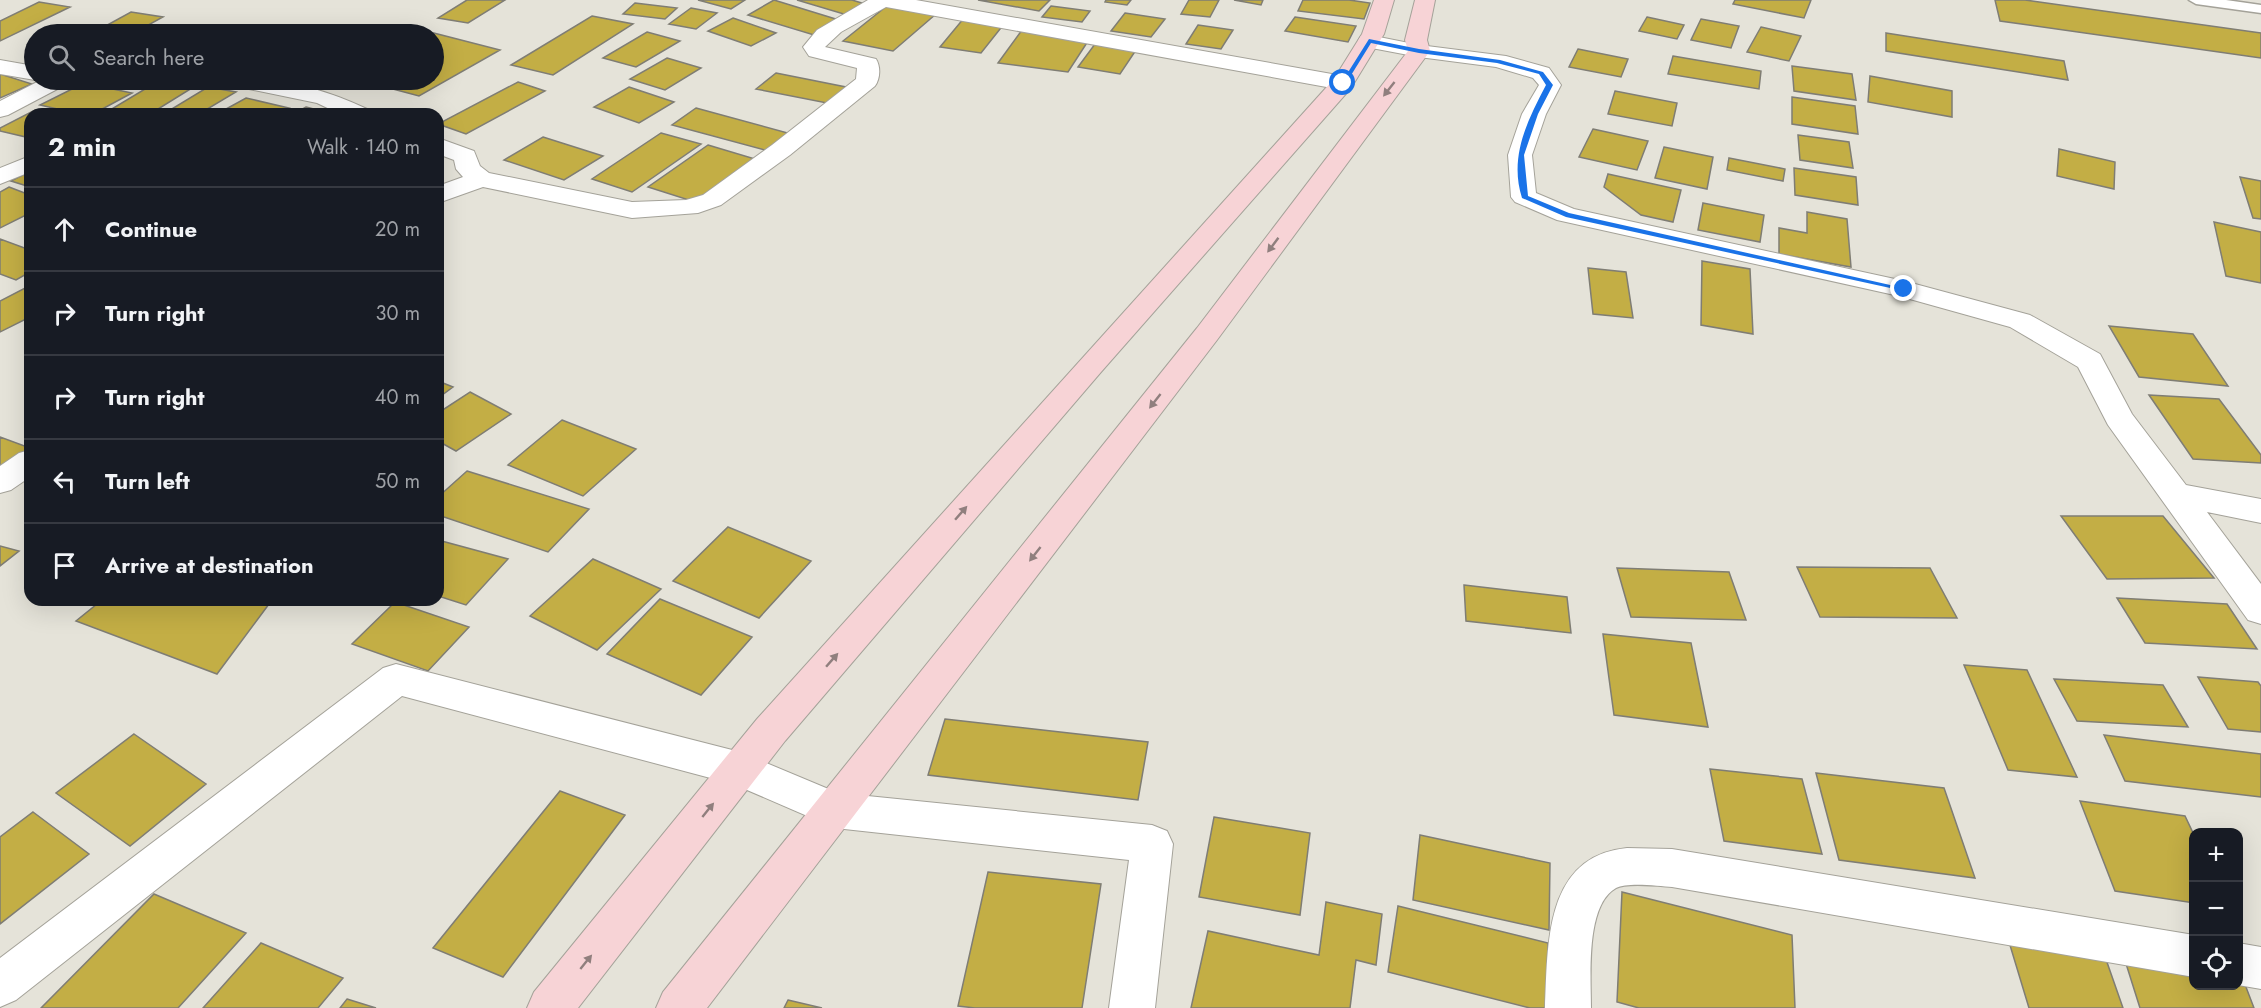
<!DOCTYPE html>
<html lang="en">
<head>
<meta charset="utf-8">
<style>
	body { margin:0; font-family:Jost,sans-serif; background:#20242c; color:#f1f3f6 }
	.controls { position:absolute; right:18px; bottom:18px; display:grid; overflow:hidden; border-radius:12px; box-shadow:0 6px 24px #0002 }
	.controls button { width:54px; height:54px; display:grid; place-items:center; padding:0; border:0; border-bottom:2px solid #363941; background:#171b24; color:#f1f3f6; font:30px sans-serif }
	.stop { position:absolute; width:18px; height:18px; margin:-14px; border:4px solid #1a73e8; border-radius:50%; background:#fff }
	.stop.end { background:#1a73e8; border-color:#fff; box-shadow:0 2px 6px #0008 }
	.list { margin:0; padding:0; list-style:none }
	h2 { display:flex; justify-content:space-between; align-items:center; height:78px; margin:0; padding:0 24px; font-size:26px }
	h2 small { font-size:20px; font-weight:400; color:#9ea1a6 }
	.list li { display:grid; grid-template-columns:39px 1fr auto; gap:18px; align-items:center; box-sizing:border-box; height:84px; padding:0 24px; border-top:2px solid #363941 }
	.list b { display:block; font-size:22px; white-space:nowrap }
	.list em { font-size:20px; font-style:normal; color:#9ea1a6 }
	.icon { flex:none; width:33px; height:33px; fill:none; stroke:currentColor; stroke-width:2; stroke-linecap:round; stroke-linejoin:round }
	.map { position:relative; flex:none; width:2261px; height:1008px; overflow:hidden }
	.search { position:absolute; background:#171b24; box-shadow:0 6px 24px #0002; left:24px; top:24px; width:420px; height:66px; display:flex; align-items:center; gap:15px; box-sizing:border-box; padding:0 21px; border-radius:33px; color:#9ea1a6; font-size:22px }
	.panel { position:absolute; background:#171b24; box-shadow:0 6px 24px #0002; left:24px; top:108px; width:420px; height:498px; border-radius:18px }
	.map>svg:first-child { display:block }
</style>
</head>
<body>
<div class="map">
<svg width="2261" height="1008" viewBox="0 0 2261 1008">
	<rect width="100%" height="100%" fill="#e5e3d9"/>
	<path fill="#c3ae45" stroke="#7f7d74" stroke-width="1.5" d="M467,0H505L468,23L438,18Z
		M698,0H745L731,9Z
		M774,0L839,20L814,35L748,15Z
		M797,0H852L865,4L847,15Z
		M978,0H1050L1039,11Z
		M1106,0H1131L1127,5L1105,2Z
		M1189,0H1219L1210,17L1181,14Z
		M1234,0H1263L1261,5Z
		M1303,0H1349L1370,3L1364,19L1298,11Z
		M1735,0H1811L1804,18L1733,4Z
		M1995,0H2025L2261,33V58L2000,21Z
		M39,2L70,7L0,41V21Z
		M635,3L677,8L665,19L623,14Z
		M888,5L936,14L893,51L843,41Z
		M1051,6L1090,11L1082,22L1042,17Z
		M691,8L717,13L696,29L669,24Z
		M131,12L163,17L132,34H91Z
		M1125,13L1165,19L1151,37L1111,31Z
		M592,16L633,24L553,75L511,65Z
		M1295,17L1356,26L1348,42L1285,31Z
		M1647,17L1684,25L1677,39L1639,31Z
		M733,18L776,33L751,46L708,31Z
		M964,18L1004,24L981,53L940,47Z
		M1701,19L1739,26L1731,48L1691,40Z
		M1198,25L1233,30L1221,49L1186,44Z
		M1761,27L1801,36L1789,61L1747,52Z
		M1022,30L1090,38L1068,72L998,63Z
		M426,31L500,50L419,96L359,80H434V34H419Z
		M647,32L680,41L636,67L603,58Z
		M1886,33L2064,61L2068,80L1886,51Z
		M1095,44L1136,50L1120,74L1078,67Z
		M1578,49L1628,59L1621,77L1569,67Z
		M1673,56L1761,71L1759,89L1668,74Z
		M667,58L701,68L665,90L630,79Z
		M1792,66L1852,74L1856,100L1794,91Z
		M776,73L846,87L827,103L756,89Z
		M0,74L32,84L0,98Z
		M1870,76L1952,91V117L1868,102Z
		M160,80H205L150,114L105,113Z
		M518,82L545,91L466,134L438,124Z
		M84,83L132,93L93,114H79L40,105Z
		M208,87L236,92L199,114L170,110Z
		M629,87L674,102L639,123L594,107Z
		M1615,91L1677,103L1672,126L1608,114Z
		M1792,97L1855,106L1858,134L1792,124Z
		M246,98L289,108L278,114H217Z
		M306,107L333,114H293Z
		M696,108L795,135L772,152L672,125Z
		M35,110L50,114H30V138L0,131V128Z
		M1593,129L1648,141L1637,170L1579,157Z
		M661,133L701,144L632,192L592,179Z
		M1798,135L1849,142L1853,168L1800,160Z
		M543,137L603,156L564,180L504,160Z
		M708,145L755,159L695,202L648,187Z
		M1664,147L1713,157L1707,189L1655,178Z
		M2059,149L2115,162L2114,189L2057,176Z
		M1729,158L1785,169L1783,181L1727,170Z
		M1794,168L1856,177L1858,205L1795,195Z
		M30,171V187L11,181Z
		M1608,174L1681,190L1673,222L1641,215L1604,187Z
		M2240,177L2261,181V219L2253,218Z
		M9,187L30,195V213L0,228V192Z
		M1703,203L1764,215L1760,242L1698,230Z
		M1807,212L1847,219L1851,267L1779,254V228L1807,233Z
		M2214,222L2261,232V283L2226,276Z
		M0,239L30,250V272L16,280L0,274Z
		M1702,261L1750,269L1753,334L1701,325Z
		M1588,268L1626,272L1633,318L1593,314Z
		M27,287L30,288V317L0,332V301Z
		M2109,326L2193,334L2228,386L2139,377Z
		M438,381L453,387L438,398Z
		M470,392L511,414L456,451L438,441V413Z
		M2149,395L2219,399L2261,455V463L2193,459Z
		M562,420L636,449L583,496L508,465Z
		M0,437L30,448V456L0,476Z
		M467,471L589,509L548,552L438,515V497Z
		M2061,516H2163L2214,578L2107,579Z
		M728,527L811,561L759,618L673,581Z
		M438,540L508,559L466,605L438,596Z
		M0,546L19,551L0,566Z
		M593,559L661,589L597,650L530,616Z
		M1797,567L1930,568L1957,618L1820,617Z
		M1617,568L1729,572L1746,620L1631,617Z
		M1464,585L1567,597L1571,633L1466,621Z
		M2117,598L2227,604L2257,649L2145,643Z
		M660,599L752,637L701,695L607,654Z
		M102,600H260L269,604L217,674L76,621Z
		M395,602L469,627L428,671L352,644Z
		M1603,634L1691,643L1708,727L1614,715Z
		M1964,665L2027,670L2077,777L2008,770Z
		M2198,677L2258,682L2261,686V732L2228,729Z
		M2054,679L2163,685L2188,727L2077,721Z
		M945,719L1148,742L1138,800L928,775Z
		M134,734L206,784L130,846L56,793Z
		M2104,735L2261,754V797L2125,781Z
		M1710,769L1802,779L1822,854L1724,841Z
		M1816,773L1944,788L1975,878L1839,860Z
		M560,791L625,815L503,977L433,948Z
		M2080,801L2185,816L2194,835V903L2115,891Z
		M33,812L89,854L0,924V837Z
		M1214,817L1310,833L1300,915L1199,897Z
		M1420,835L1550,863L1549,930L1413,900Z
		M988,872L1101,884L1082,1008H975L958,1006Z
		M1622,892L1792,935L1795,1008H1639L1617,1002Z
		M154,894L246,933L178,1008H41Z
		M1326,902L1382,914L1376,965L1356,960L1350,1008H1191L1208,931L1319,955Z
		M1398,906L1548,943L1546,1008H1530L1388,972Z
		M2006,932L2102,948L2123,1008H2029Z
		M261,943L343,978L318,1008H203Z
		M2122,951L2194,965V986H2238V973L2241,974L2254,1008H2140Z
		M347,999L376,1008H340Z
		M788,1000L822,1008H784Z"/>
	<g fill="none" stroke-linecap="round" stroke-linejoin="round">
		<defs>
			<path id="lane" d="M2189,0H2226L2261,5V13L2196,4Z"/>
			<path id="street" d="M868,0H916L1343,76L1351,78L1354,83L1351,88L1343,90L886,7L841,32L825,47L876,59C881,67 880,79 875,86L790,155L721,205L698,213L632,218L483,187L438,203V186L463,177L456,169L454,160L438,154V138L474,151L480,166L489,173L632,202L686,200L703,195L772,145L856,79L857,68L809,56L803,47L817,30Z
				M1369,35L1419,45L1506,56L1549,68L1561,85L1546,114L1532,155L1536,193L1574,209L1904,281L2030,315L2100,354L2132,414L2186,485L2261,499V523L2207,512L2261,584V624L2248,620L2108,425L2078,367L2010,327L1899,296L1557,220L1515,202L1511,197L1508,155L1522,114L1539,85L1533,78L1496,67L1419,57L1361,46L1358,41L1361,36Z
				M0,60L34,66L35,80L0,74Z
				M41,80H68L65,85L8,115L0,117V101Z
				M227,80C275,75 324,89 367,109L371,114H340L317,103L230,85Z
				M30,156V172L0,184V168Z
				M30,450V477L11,490L0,493V466L19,453Z
				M396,664L740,752L838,793L1152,825L1167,831L1173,844L1155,1008H1109L1129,860L835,828L733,784L402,696L16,1000L0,1007V958L383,668Z
				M1627,848L1672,849L2194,935V977L1672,887C1659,886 1627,882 1616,888C1585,905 1591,978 1591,1008H1545C1548,945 1544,856 1627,848Z
				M2238,943L2261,947V989L2238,985Z"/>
			<path id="secondary" d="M1374,0H1394L1384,34L1351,88L1101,372L785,741L578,1008H527L534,992L757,719L1334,79L1362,34Z
				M1415,0H1435L1427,40L1430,51L1217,340L707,1008H656L663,992L1197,328L1408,51L1405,40Z"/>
		</defs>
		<use href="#lane" stroke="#a4a299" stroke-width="3"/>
		<use href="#street" stroke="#a4a299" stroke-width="2"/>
		<use href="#secondary" stroke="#a4a299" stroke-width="2"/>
		<use href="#lane" fill="#fff" fill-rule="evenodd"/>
		<use href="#street" fill="#fff" fill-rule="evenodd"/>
		<use href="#secondary" fill="#f7d3d6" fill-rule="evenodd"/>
	</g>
	<defs><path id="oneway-solid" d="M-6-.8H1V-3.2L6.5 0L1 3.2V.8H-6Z" transform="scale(1.5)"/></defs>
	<g fill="#907f7e">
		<use href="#oneway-solid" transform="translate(1389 89) rotate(128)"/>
		<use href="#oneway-solid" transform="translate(1273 245) rotate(127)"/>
		<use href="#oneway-solid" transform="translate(1155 401) rotate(128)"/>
		<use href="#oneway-solid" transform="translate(961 513) rotate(-49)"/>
		<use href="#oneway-solid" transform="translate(1035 554) rotate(128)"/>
		<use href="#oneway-solid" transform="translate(832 660) rotate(-49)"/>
		<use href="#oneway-solid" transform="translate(708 810) rotate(-51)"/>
		<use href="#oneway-solid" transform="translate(586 962) rotate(-51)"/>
	</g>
	<path fill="#1a73e8" d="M1369,39L1419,49L1500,60L1543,72L1553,85L1538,114L1524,155L1528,196L1569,213L1908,289L1904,291L1566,217L1522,198C1509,157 1527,121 1546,85L1539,74L1497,63L1419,53L1371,43L1345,85H1340Z"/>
</svg>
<div class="controls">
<button>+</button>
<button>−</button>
<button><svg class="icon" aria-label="locate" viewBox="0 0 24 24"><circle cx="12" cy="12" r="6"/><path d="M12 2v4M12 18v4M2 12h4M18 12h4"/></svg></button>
</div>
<div class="stop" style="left:1343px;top:83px"></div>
<div class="stop end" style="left:1904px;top:289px"></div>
<div class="search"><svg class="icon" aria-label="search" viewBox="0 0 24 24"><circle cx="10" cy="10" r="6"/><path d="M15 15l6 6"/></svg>Search here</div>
<section class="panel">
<h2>2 min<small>Walk · 140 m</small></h2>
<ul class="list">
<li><svg class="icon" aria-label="ahead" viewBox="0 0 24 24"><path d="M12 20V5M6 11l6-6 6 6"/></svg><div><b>Continue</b></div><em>20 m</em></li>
<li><svg class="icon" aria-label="right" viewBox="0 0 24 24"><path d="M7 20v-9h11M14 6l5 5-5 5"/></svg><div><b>Turn right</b></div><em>30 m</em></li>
<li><svg class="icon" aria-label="right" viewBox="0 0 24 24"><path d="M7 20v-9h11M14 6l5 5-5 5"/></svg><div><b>Turn right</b></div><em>40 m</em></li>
<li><svg class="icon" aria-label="left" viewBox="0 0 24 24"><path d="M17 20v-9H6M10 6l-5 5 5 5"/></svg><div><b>Turn left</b></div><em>50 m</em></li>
<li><svg class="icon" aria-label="arrive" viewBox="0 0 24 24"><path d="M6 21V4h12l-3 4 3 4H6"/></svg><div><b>Arrive at destination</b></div></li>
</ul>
</section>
</div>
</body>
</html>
